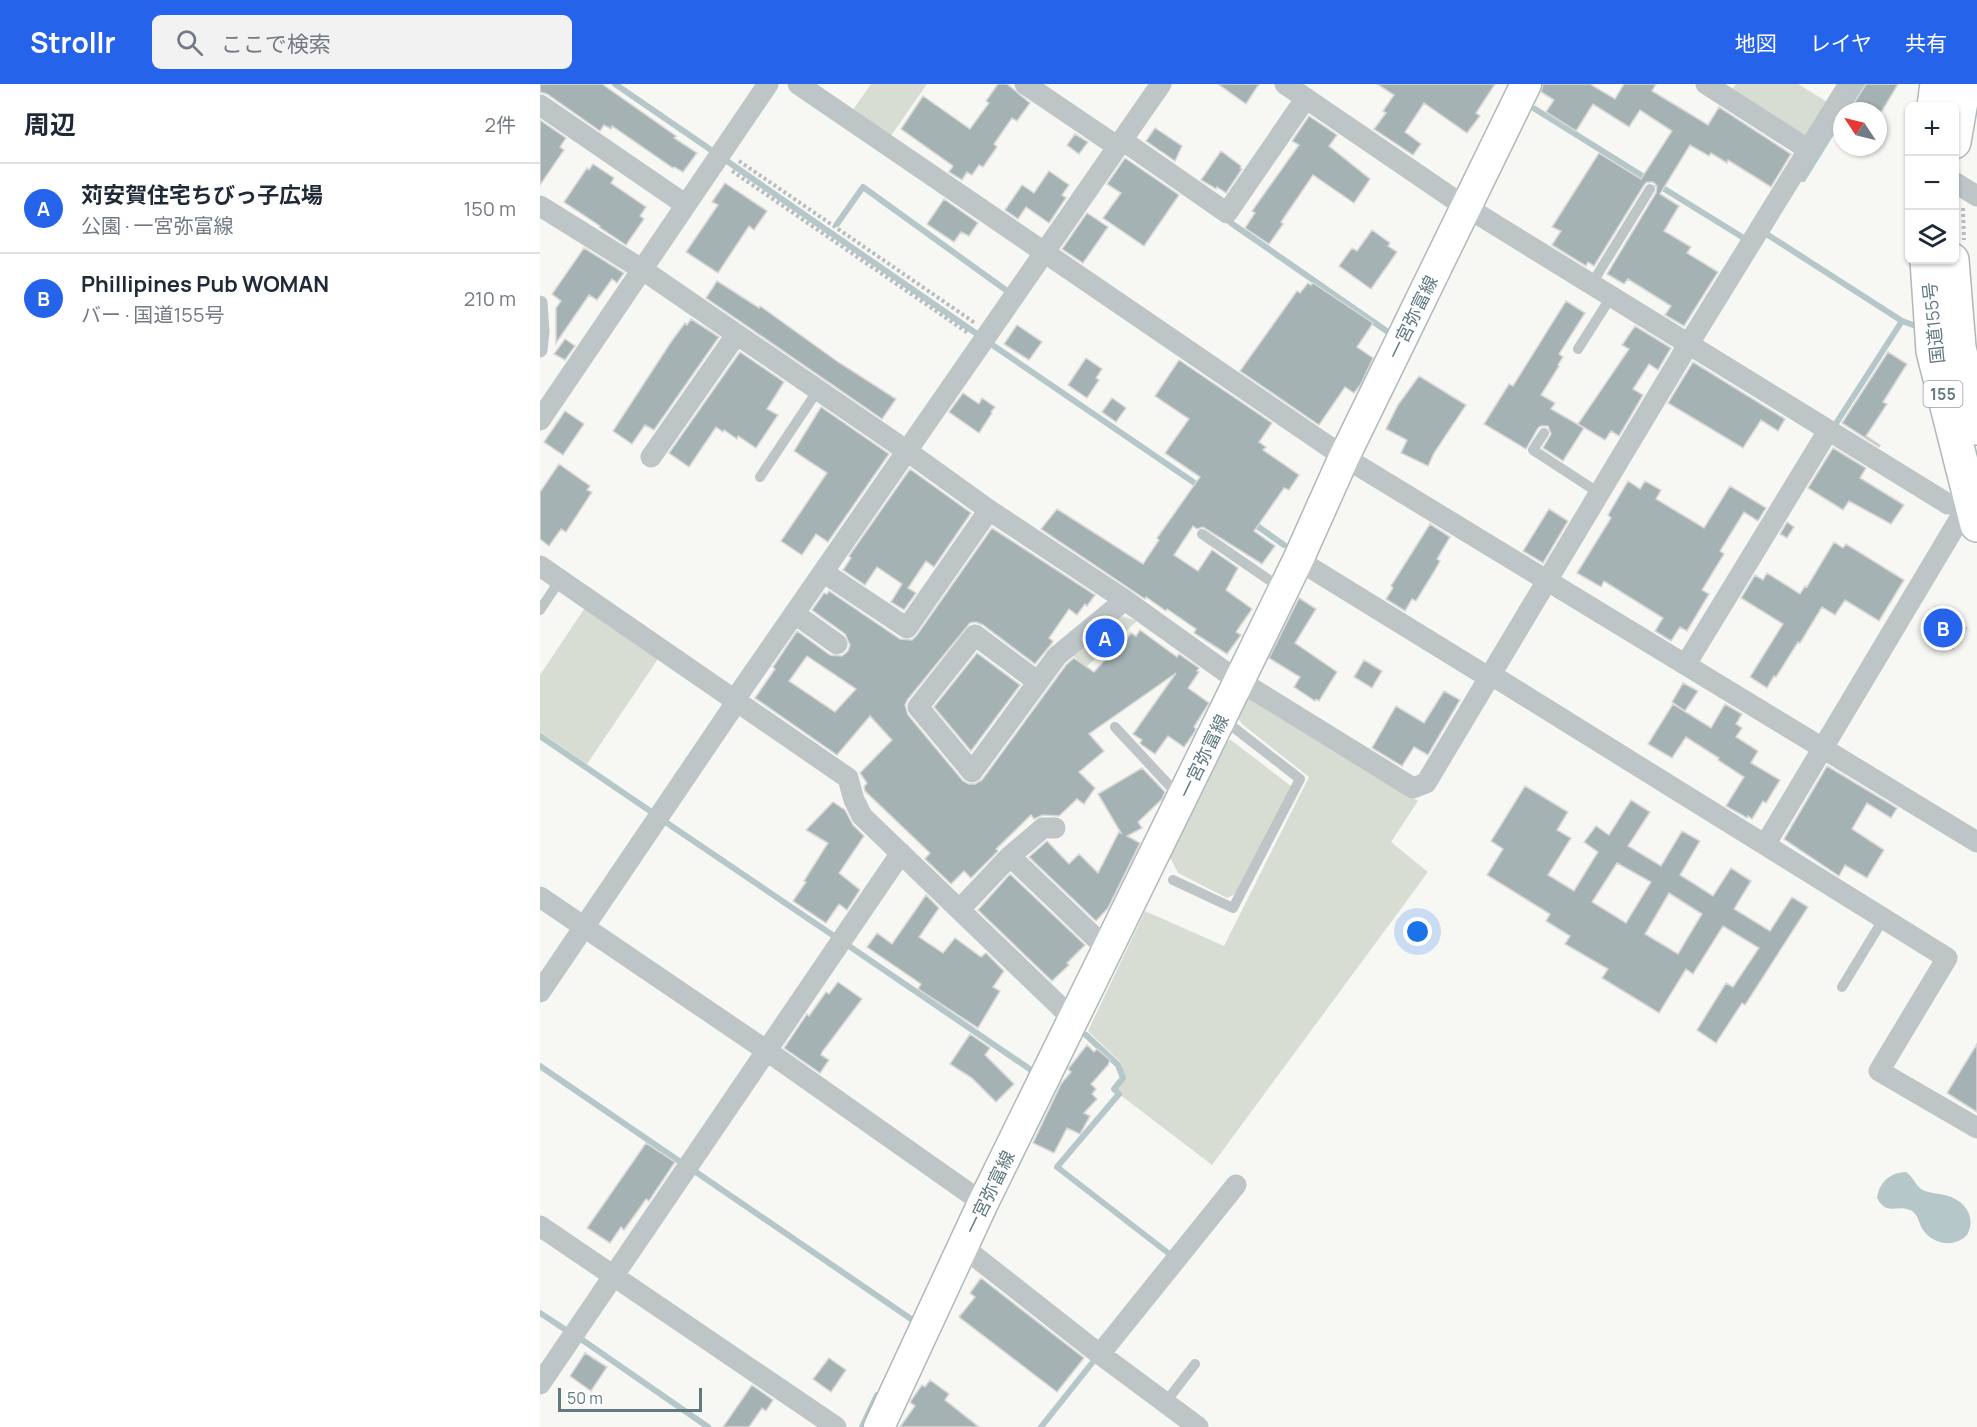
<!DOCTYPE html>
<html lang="ja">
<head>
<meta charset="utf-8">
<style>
	body { margin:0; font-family:Manrope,"Noto Sans JP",sans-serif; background:#f2f2f3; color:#1f2937 }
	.controls { position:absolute; right:18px; top:18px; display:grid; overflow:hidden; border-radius:9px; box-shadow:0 2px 4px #0004 }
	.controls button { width:54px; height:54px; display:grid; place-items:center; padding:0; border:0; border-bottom:2px solid #e0e1e3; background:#fff; color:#1f2937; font:30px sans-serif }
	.compass { position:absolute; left:1293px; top:18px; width:54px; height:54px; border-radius:50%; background:#fff; box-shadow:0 2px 4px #0004; rotate:305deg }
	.scale { position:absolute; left:18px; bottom:15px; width:144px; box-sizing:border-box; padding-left:6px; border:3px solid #617a80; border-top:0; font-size:16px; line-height:21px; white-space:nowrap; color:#617a80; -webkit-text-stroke:4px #fff; paint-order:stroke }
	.you { position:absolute; left:878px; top:848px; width:21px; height:21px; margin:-15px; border:4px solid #fff; border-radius:50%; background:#1a73e8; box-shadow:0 0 0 9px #1a73e833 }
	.badge { display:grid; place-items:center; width:39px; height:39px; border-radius:50%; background:#2563eb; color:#fff; font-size:20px; font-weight:700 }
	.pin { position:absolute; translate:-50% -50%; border:3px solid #fff; box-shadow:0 2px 6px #0006 }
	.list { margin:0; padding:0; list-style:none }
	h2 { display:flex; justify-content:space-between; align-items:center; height:78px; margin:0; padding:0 24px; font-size:26px }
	h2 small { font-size:20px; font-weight:400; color:#747a83 }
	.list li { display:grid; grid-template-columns:39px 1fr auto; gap:18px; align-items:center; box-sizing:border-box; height:90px; padding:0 24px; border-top:2px solid #e0e1e3 }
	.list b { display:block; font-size:22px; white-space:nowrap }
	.list p { margin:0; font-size:20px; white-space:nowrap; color:#747a83 }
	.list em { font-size:20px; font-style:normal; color:#747a83 }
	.icon { flex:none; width:33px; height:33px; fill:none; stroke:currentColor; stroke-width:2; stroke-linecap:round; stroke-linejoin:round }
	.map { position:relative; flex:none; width:1437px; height:1343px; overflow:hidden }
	header { display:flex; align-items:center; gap:36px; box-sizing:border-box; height:84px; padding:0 30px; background:#2563eb; color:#fff }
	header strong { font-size:28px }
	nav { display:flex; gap:33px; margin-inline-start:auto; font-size:21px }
	.search { width:420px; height:54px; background:#f2f2f3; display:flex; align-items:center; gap:15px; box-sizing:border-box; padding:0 21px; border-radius:9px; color:#747a83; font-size:22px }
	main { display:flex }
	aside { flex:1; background:#fff }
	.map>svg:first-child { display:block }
</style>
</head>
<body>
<header>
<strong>Strollr</strong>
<div class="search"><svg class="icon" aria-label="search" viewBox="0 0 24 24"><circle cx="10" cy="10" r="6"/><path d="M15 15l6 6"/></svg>ここで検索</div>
<nav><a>地図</a><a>レイヤ</a><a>共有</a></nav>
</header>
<main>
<aside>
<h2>周辺<small>2件</small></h2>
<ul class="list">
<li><span class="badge">A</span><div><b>苅安賀住宅ちびっ子広場</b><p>公園 · 一宮弥富線</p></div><em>150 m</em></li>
<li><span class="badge">B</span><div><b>Phillipines Pub WOMAN</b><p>バー · 国道155号</p></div><em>210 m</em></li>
</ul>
</aside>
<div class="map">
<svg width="1437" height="1343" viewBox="0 0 1437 1343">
	<rect width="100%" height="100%" fill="#f7f7f4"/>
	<path fill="#d8ddd3" d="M331,0H387L348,56L310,30Z
		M1196,0H1258L1289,19L1267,54L1192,6Z
		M46,522L120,572L47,680L0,648V591Z
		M579,531L597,537L546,583L533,571Z
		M709,611L878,717L851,758L888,788L672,1081L579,1010L577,1005L585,995L581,979L548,947L605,827L684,862L769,693L702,640L698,634Z
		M691,656L751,702L695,810L687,814L638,789L630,773L687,657Z"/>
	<path fill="#b5c7c8" d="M1366,1088C1373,1093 1375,1100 1381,1105C1389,1110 1399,1109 1408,1112C1425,1117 1437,1134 1427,1151C1414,1164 1394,1161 1383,1146C1379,1140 1379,1132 1372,1127C1357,1119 1347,1133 1337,1114C1340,1097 1350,1089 1366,1088Z"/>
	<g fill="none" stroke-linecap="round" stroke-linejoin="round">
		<path stroke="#b5c7c8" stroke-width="6" d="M75,0L174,68
			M995,25L1109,96
			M1305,27L1322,0
			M184,75L440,252
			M1263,95L1302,32
			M1118,101L1207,156
			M691,139L848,248
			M297,140L323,103L470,209
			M1228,151L1362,237L1373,241
			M451,260L662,404
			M1295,341L1362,237
			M713,439L744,461
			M0,652L113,729
			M127,739L294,852
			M306,860L494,988L495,985
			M546,951L578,981L583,994L574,1005L579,1010L517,1083L632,1172L631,1174
			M0,982L142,1079
			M153,1086L374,1237L372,1240
			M0,1229L29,1248
			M41,1255L168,1343
			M322,1343L337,1311
			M501,1343L556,1274"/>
	</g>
	<path fill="#a4b2b4" stroke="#d9d8d7" stroke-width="1.5" fill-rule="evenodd" d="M0,0H62L136,52L134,54L157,69L143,88L134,83L133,84L72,42L71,45L64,41L60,47L7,10L0,8Z
		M458,0H467L490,19L477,37L472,34L454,60L457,63L443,83L439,81L432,91L427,88L422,96L409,88L413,82L361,45L383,12L430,45L449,19L446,17Z
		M678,0H719L706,20Z
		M837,0H955L936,29L940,32L927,49L884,19L865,48L881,60L873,71L834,45L846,29L843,27L854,11Z
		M1003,0H1050L1075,15L1084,0H1116L1112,7L1168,41L1179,23L1251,70L1231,103L1188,76L1187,79L1171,69L1169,72L1150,61L1120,110L1139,122L1124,147L1151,163L1147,169L1178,188L1144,242L1125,231L1131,222L1088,195L1084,200L1067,190L1116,109L1117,102L1113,98H1107L1104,101L1054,182L1048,178L1046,182L1012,161L1021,147L1012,143L1059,69L1101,95L1132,47L1100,26L1089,43L1053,20L1036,47L1006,28L1014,16L1001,8Z
		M1326,0H1358L1342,27H1309Z
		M769,32L797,51L789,62L830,95L814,119L773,91L741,138L743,140L729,160L705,144L715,129L712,127L759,61L752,57Z
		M0,36L26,54L20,63L24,66L0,101Z
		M615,44L642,62L635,77L606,57Z
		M535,50L548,58L539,70L527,61Z
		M681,67L701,82L700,84L702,85L686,109L677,103L676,105L661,96Z
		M585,74L639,111L604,162L563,134L581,109L567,100Z
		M53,80L74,94L71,99L106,123L100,132L104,135L86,161L59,143L60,142L24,118L47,84L49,86Z
		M509,87L529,101L522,111L526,114L509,139L486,123L478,135L465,126L482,101L494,109Z
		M185,99L227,127L214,146L209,142L178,189L146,168L178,121L172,118Z
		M404,115L438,139L429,152L421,148L414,158L387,140Z
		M547,129L568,143L543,179L522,165Z
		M832,146L850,159L848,162L857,168L831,205L799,182L812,164L817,167Z
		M44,164L84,189L77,199L72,195L57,216L49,211L16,259V224L21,217L12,210Z
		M177,197L219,224L220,222L298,278L356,315L342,335L166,214Z
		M768,199L771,201L773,199L833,239L817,263L833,274L821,300L814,309L805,303L779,341L700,287L757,207L760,209Z
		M1026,217L1045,229L1019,270L1023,273L1018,281L1019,282L1001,311L1015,319L1011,325L1044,344L1023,377L1003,364L1011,350L1008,342H1001L998,344L986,365L944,340L969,300L973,302Z
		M151,235L179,253L114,346L105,341L92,360L73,347L131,258L145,239L147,241Z
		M477,241L502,258L489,276L464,260Z
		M1095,242L1131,264L1118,286L1109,280L1093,305L1103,311L1079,352L1071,347L1065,356L1038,340L1089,265L1082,261Z
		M25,255L35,262L25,276L14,270Z
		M200,268L244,298L227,325L238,331L216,364L198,352L197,355L184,346L183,348L176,343L149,383L129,369Z
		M1348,268L1367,280L1343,318L1347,320L1326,352L1340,361L1339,363L1302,339Z
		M546,274L562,285L556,294L559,296L547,314L528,301Z
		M639,276L732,339L719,358L726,363L723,366L759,391L749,406L744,404L714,447L735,462L722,480L663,443L657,445L653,442L634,471L658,487L672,466L698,484L686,506L712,525L696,548L701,551L687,570L654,549L656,545L627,525L626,527L606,513L605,515L501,445L517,425L603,480L619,456L617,454L660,393L625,369L649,335L615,312Z
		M1153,278L1245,335L1238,347L1221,336L1203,364L1128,319Z
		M879,292L926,321L894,369L888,382L861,369L867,356L846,345L858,321Z
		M423,309L439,320L442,314L455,323L451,328L452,329L439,349L409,328Z
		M572,314L586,324L576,338L562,328Z
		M281,323L349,370L288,458L276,450L262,471L241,457L287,389L254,367Z
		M25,327L44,340L23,371L4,358Z
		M1293,364L1326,384L1320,394L1364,421L1351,440L1309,417L1303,426L1268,404Z
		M19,380L50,402L47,406L52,408L26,448L21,445L9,462L0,455V408Z
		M370,385L431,429L394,483L386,477L368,504L376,509L364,526L351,518L362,500L337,483L325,501L303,486L311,474L309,472Z
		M1088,397L1100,405L1105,397L1121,406L1116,415L1164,444L1190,402L1226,424L1218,437L1204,428L1180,467L1184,470L1162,506L1169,510L1147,547L1140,543L1131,557L1115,547L1123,534L1064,497L1061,503L1037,489L1071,434L1068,431Z
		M1009,425L1028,437L1003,479L983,467Z
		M1247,438L1254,443L1247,454L1240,450Z
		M890,440L910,453L897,475L900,477L895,486L876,517L872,515L865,527L846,515L853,504L851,502Z
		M452,444L555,511L547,522L545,520L537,531L529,525L509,554L513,557L512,559L495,580L443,541L436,538L430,539L368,615L365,621L368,631L423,697L429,700H435L442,696L526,581L534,574L554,588L574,566L577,568L591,549L596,552L600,546L637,573L639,570L659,584L657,587L659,588L648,604L669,619L654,643L656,645L654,649L644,663L628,652L615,670L602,661L600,659L602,656L593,650L636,589L549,650L564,667L539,688L555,704L544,720L537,715L519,732L503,731L494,735L491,731L456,765L458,767L431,794L424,787L411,800L385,775L390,769L325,707L324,703L327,699L320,689L352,656L330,632L297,671L215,614L235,585L233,583L257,547L290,571L302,572L308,567L310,561L305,550L272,526L284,509L287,510L289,507L360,555L372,556L377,551ZM267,572L316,605L295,628L249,597Z
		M1294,458L1303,464L1306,460L1364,496L1339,537L1305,516L1295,531L1282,523L1260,559L1258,558L1236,593L1234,592L1227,604L1210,593L1243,540L1201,514L1215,491L1223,496L1227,489L1260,510L1265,502L1267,503Z
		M759,514L776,525L755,559L797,588L779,617L776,615L775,617L754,603L760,593L729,574Z
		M1395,523L1427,544L1413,565L1382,543Z
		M437,569L480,601L431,667L394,623Z
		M824,576L842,587L832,604L814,593Z
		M1143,599L1158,607L1145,627L1132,618Z
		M904,607L920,616L888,671L874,663L862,682L832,664L856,622L884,639Z
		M1133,620L1171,644L1185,620L1202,630L1196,640L1202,644L1196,653L1218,667L1211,679L1240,696L1226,719L1223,717L1212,735L1208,732L1207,734L1186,722L1204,693L1178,676L1179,674L1146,653L1132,674L1108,660Z
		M1287,682L1357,724L1351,734L1327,719L1312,745L1344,766L1327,794L1305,781L1299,792L1244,755Z
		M602,684L625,708L622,715L598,738L602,744L587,752L600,759L568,824L556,837L489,773L507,757L529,780L539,770L558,789L579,748L581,749L558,710Z
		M985,702L1028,728L1017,746L1031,754L1008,791L1034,807L1058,768L1044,758L1056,742L1069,751L1091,716L1110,728L1088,762L1121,782L1142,747L1160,757L1140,791L1173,812L1191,784L1211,797L1194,825L1230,847L1252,813L1268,823L1205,921L1202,919L1176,959L1157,946L1186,899L1193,903L1219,864L1183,842L1153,890L1146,885L1119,929L1062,894L1068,885L1025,860L1030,852L1006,837L1010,830L947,791L963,765L951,757ZM1077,779L1111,798L1086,839L1052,818ZM1129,809L1162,830L1138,870L1105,850Z
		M293,718L305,726L313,741L324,752L299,789L320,806L307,826L299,820L286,839L253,817L266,798L264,797L288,759L266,746Z
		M470,790L545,861L527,879L529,881L512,897L438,826Z
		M386,811L399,824L379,853L403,869L415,854L441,873L446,869L464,887L453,903L460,907L438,944L378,905L381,900L327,863L337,849L352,860Z
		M298,898L322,915L282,968L281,971L289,976L280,989L244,964L267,930L269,932L286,908L289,910Z
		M430,950L450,964L445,971L474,1000L456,1018L432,994L410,980Z
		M1437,960V1028L1407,1009Z
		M547,961L554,968L557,965L570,976L568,981L551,1000L556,1005L552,1010L557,1015L544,1029L550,1032L540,1050L527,1044L514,1069L493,1059L521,1000L531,988L528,985Z
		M106,1059L135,1078L109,1117L106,1115L84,1146L81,1143L70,1159L47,1144Z
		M441,1194L544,1274L517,1308L419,1233L435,1213L430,1209Z
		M45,1269L67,1283L51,1307L30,1292Z
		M289,1274L306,1286L291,1308L273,1295Z
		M390,1296L409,1310L405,1316L439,1343H360L375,1322L370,1318L382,1301L385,1303Z
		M212,1301L233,1316L226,1327L222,1324L209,1343H183Z"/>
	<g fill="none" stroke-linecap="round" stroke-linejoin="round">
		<defs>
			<path id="secondary" d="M339,1343L443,1119L699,597L758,476L804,373L986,0"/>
			<path id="trunk" d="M1394,22L1397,0
				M1414,58L1424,0
				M1387,176L1393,267L1437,441
				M1412,176L1419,263L1437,344"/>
		</defs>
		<use href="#secondary" stroke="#b0b9bc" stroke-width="33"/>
		<use href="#trunk" stroke="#b1b8ba" stroke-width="36"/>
		<path stroke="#b8bdbf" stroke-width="4" stroke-dasharray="3 3" stroke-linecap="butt" d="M199,77L435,239
			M192,87L428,249
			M1423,124L1424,156"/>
		<path stroke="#bec5c7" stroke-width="10" d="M1051,201L1110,105
			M1038,265L1071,213
			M1004,349L993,366L1059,409
			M220,393L278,306
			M662,450L741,504
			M0,526L20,496
			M575,643L640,713
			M633,796L693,824L760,695L684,636
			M1302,903L1344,834
			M625,1319L655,1280"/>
		<path stroke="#bec5c7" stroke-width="15" d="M0,219L2,247L0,266"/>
		<path stroke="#bec5c7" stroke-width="21" d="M258,0L804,373L1437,758
			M485,0L578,63
			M745,0L915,116L1408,420L1416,419L1437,431
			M1166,0L1269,66
			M0,21L146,121
			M582,56L687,129L766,14
			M1414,98L1437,112
			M0,122L103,186L367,367L449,426L585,516L687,589L873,704L886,699L1148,261L1309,0
			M0,336L228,0
			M111,373L196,251
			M758,476L948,593
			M0,482L308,694L314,716L322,732L534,936
			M283,488L367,544L449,426
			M255,530L297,560
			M1146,580L1288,347
			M950,590L1407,874L1339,987L1437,1044
			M498,598L435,551L378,623L432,688L517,572L585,516
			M1225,761L1426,424
			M470,772L568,866
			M0,813L227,967L443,1119
			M420,825L470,772L503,744H515
			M0,908L197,617L200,608L621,0
			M0,1142L296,1343
			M423,1163L549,1262L658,1343
			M560,1270L696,1101
			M0,1300L361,769"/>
		<use href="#secondary" stroke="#fff" stroke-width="30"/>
		<use href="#trunk" stroke="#fff" stroke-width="33"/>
	</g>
	<g text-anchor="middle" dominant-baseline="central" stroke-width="6" stroke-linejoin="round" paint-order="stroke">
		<rect fill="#fff" stroke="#90a2a6" stroke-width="1.5" x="1383.5" y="297" width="39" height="26" rx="4.5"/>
		<g font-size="16" font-weight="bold" fill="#617a80">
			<text x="1403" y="310">155</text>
		</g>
		<g font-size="18" fill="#617a80" stroke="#fff">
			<text transform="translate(872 233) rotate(-64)">一宮弥富線</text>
			<text transform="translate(1393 239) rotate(-96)">国道155号</text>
			<text transform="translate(663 672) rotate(-64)">一宮弥富線</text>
			<text transform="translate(449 1108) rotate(-64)">一宮弥富線</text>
		</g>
	</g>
</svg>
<div class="controls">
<button>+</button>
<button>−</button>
<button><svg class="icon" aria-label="layers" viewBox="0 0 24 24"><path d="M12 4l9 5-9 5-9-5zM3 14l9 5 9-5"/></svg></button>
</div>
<svg class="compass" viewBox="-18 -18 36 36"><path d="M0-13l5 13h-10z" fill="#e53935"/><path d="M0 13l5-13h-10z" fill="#747a83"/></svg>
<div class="scale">50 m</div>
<div class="you"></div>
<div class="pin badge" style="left:565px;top:554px">A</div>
<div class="pin badge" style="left:1403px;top:544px">B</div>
</div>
</main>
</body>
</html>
